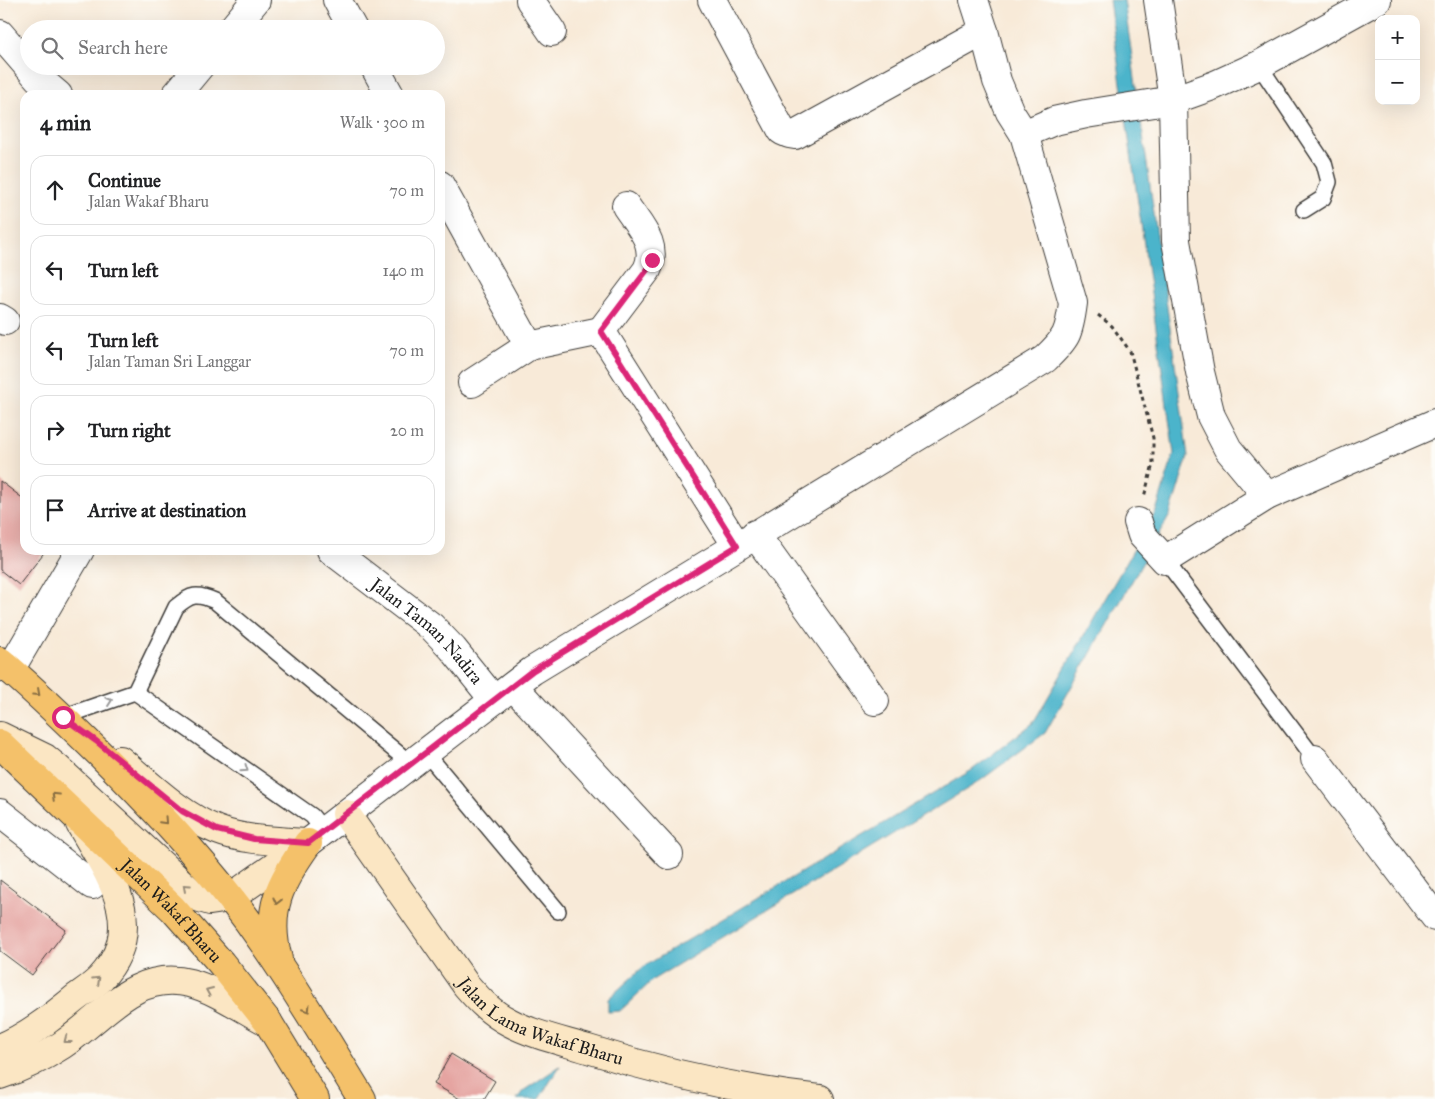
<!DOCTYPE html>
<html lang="en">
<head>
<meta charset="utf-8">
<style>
	body { margin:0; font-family:"IM FELL Great Primer",serif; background:#f2f2f2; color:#202124 }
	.controls { position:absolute; right:15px; top:15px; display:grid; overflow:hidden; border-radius:10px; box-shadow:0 5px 20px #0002 }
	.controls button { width:45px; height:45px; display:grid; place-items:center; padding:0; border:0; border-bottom:1px solid #e0e0e0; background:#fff; color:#202124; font:25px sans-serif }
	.stop { position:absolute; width:15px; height:15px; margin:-11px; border:4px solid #db2777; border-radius:50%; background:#fff }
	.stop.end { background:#db2777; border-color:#fff; box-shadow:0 1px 5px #0008 }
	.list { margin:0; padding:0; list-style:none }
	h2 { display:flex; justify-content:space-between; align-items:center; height:65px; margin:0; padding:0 20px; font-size:21px }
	h2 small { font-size:16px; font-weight:400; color:#757577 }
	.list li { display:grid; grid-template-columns:32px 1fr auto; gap:15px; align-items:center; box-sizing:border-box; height:70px; margin:0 10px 10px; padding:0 10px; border:1px solid #e0e0e0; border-radius:15px }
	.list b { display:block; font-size:19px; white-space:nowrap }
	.list p { margin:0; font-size:16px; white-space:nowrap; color:#757577 }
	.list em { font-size:16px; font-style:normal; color:#757577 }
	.icon { flex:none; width:28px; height:28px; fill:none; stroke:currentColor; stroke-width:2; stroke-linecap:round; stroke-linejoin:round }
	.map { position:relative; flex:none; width:1435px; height:1099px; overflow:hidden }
	.search { position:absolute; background:#fff; box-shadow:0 5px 20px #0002; left:20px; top:20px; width:425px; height:55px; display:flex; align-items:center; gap:12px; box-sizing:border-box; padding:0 18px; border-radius:28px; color:#757577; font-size:19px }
	.panel { position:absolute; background:#fff; box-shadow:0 5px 20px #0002; left:20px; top:90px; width:425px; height:465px; border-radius:15px }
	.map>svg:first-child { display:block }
</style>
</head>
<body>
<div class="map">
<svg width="1435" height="1099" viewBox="0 0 1435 1099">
	<rect width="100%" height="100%" fill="#fdfcf7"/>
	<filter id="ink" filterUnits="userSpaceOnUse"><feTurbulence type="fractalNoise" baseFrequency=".02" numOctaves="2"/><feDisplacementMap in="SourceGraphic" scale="10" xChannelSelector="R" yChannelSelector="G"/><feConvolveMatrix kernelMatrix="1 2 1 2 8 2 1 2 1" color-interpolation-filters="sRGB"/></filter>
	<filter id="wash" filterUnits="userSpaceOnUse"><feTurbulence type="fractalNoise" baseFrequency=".0096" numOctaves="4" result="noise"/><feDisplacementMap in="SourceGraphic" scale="20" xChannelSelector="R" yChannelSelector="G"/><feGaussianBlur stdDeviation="1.12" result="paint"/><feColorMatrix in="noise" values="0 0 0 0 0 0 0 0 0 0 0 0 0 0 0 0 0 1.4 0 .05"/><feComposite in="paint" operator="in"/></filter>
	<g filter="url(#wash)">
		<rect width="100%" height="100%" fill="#f8ead8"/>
		<path fill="#4cb4cb" stroke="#346874" d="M1109,0H1124L1188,456L1170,515L1045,733L977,783L654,979L620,1011L608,1012V999L643,967L972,770L1033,723L1156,511L1174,454Z
			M560,1066L539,1099H517L523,1091Z"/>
		<g id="blocks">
			<path fill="#e5a4a1" d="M0,481L25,500V550H46L19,585L0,570Z
				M0,880L66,930L32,975L0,951Z
				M451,1054L495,1081L484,1099H460L434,1084Z"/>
		</g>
	</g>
	<g filter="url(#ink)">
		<use href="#blocks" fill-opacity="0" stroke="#3d3b38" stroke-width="1"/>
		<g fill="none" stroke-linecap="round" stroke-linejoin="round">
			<defs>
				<path id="lane" d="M1259,65L1324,163L1329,182L1323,198L1304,210
					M1165,560L1315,759
					M135,692L176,607C191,594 197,593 215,601L411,764
					M63,717L135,692L312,816L324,831
					M426,753L558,911"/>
				<g id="street">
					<path d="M337,0L353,29"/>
					<path d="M530,0L552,32"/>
					<path d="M712,0L782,131L789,134L795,135L984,31"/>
					<path d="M1158,0L1173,100L1176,241L1200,372L1211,416L1228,449L1267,496"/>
					<path d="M232,29L256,0"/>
					<path d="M0,34L38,78L58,95"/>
					<path d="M374,66L390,95"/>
					<path d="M176,95L200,66"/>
					<path d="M1024,134L1054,121L1086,114L1173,100L1215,85L1259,65L1377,0"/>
					<path d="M440,185L529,346L601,331L737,546"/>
					<path d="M0,318L5,321"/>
					<path d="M601,331L647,270C659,245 640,227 626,206"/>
					<path d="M472,383L529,346"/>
					<path d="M1138,522L1142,535L1165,560L1267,496L1435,423"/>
					<path d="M755,534L875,701"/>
					<path id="s1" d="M331,550L432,627L453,649L494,700"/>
					<path d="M10,670L80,550"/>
					<path d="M513,686L669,855"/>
					<path d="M1315,759L1435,917"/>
					<path d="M0,813L92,885"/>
					<path d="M308,843L532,671L1045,359C1067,338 1069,334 1073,303L1024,134L1010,112L997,81L984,31L974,0"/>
				</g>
				<g id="secondary">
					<path d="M0,736L45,758L56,767L191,892L200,898L210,901L230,898L308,843"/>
					<path d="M120,760C150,785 180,815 217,830C245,841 278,841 308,843"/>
					<path id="s2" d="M346,814L466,985C479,1000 491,1013 509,1022C533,1035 562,1041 588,1049C664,1073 741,1090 820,1099"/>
					<path d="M0,1048C27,1037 51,1018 73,1000C82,993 92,987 100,979C149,927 109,874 80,824"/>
					<path d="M0,1075C22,1068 42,1058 62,1045C102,1019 134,969 190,983C217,990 243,1009 268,1022"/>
				</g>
				<g id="primary">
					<path d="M0,661C35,690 67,722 100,754C159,813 218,876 265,945C300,995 330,1047 362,1099"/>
					<path id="s3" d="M0,744L173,909L221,963L268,1022L315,1099"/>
					<path d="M278,959C265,910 280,882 308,843"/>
				</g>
			</defs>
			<use href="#lane" stroke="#3d3b38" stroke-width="18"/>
			<use href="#street" stroke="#3d3b38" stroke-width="30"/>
			<use href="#secondary" stroke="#3d3b38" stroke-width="30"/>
			<use href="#primary" stroke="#3d3b38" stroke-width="30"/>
			<path stroke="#3d3b38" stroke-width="3" stroke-dasharray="4 4" stroke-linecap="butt" d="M1098,315L1112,326L1130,351L1153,438V464L1144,497"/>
			<use href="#lane" stroke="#fff" stroke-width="15"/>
			<use href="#street" stroke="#fff" stroke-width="28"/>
			<use href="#secondary" stroke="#fbe6c3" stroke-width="28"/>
			<use href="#primary" stroke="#f4c16a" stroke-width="28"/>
		</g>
		<defs><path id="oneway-chevron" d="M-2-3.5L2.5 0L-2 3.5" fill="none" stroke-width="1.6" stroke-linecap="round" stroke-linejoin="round" transform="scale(1.25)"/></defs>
		<g stroke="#886e43">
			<use href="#oneway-chevron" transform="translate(37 693) rotate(42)"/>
			<use href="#oneway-chevron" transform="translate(55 796) rotate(-136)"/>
			<use href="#oneway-chevron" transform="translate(164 821) rotate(47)"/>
			<use href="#oneway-chevron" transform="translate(277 901) rotate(104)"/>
			<use href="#oneway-chevron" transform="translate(307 1009) rotate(58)"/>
		</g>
		<g stroke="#999">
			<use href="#oneway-chevron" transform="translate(109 701) rotate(-19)"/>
			<use href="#oneway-chevron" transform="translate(245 769) rotate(35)"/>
		</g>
		<g stroke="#978b78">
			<use href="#oneway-chevron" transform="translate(186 887) rotate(-138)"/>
			<use href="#oneway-chevron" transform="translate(97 980) rotate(-43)"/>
			<use href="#oneway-chevron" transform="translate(209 991) rotate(-157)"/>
			<use href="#oneway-chevron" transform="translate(67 1040) rotate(142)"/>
		</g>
	</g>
	<g fill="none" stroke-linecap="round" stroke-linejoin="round" filter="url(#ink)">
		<path stroke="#db2777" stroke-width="6" d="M63,717L96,741L182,811L217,830L254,839L308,843L532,671L737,546L601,331L647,270L652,260"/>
	</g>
	<g text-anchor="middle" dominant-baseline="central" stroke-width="5" stroke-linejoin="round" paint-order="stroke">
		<g font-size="18" fill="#1c1c1c" stroke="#fdfcf7">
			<text stroke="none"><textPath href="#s1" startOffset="126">Jalan Taman Nadira</textPath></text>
			<text stroke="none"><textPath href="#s3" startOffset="239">Jalan Wakaf Bharu</textPath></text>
			<text stroke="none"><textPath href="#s2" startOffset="294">Jalan Lama Wakaf Bharu</textPath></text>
		</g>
	</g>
</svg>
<div class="controls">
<button>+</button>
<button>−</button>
</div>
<div class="stop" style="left:63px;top:717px"></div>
<div class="stop end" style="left:652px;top:260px"></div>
<div class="search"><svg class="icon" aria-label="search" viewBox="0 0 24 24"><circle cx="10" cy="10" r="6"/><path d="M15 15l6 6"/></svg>Search here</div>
<section class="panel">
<h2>4 min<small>Walk · 300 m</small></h2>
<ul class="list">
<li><svg class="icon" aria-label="ahead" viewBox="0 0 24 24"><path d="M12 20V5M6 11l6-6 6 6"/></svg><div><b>Continue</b><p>Jalan Wakaf Bharu</p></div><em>70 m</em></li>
<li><svg class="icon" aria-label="left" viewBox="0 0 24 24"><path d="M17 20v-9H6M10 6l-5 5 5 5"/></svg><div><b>Turn left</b></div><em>140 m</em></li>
<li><svg class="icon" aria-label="left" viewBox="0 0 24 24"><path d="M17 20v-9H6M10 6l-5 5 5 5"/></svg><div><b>Turn left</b><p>Jalan Taman Sri Langgar</p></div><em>70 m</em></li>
<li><svg class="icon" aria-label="right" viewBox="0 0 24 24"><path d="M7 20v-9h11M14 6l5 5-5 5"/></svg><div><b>Turn right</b></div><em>20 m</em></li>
<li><svg class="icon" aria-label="arrive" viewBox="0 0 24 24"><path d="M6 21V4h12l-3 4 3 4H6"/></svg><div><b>Arrive at destination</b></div></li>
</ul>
</section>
</div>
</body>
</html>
